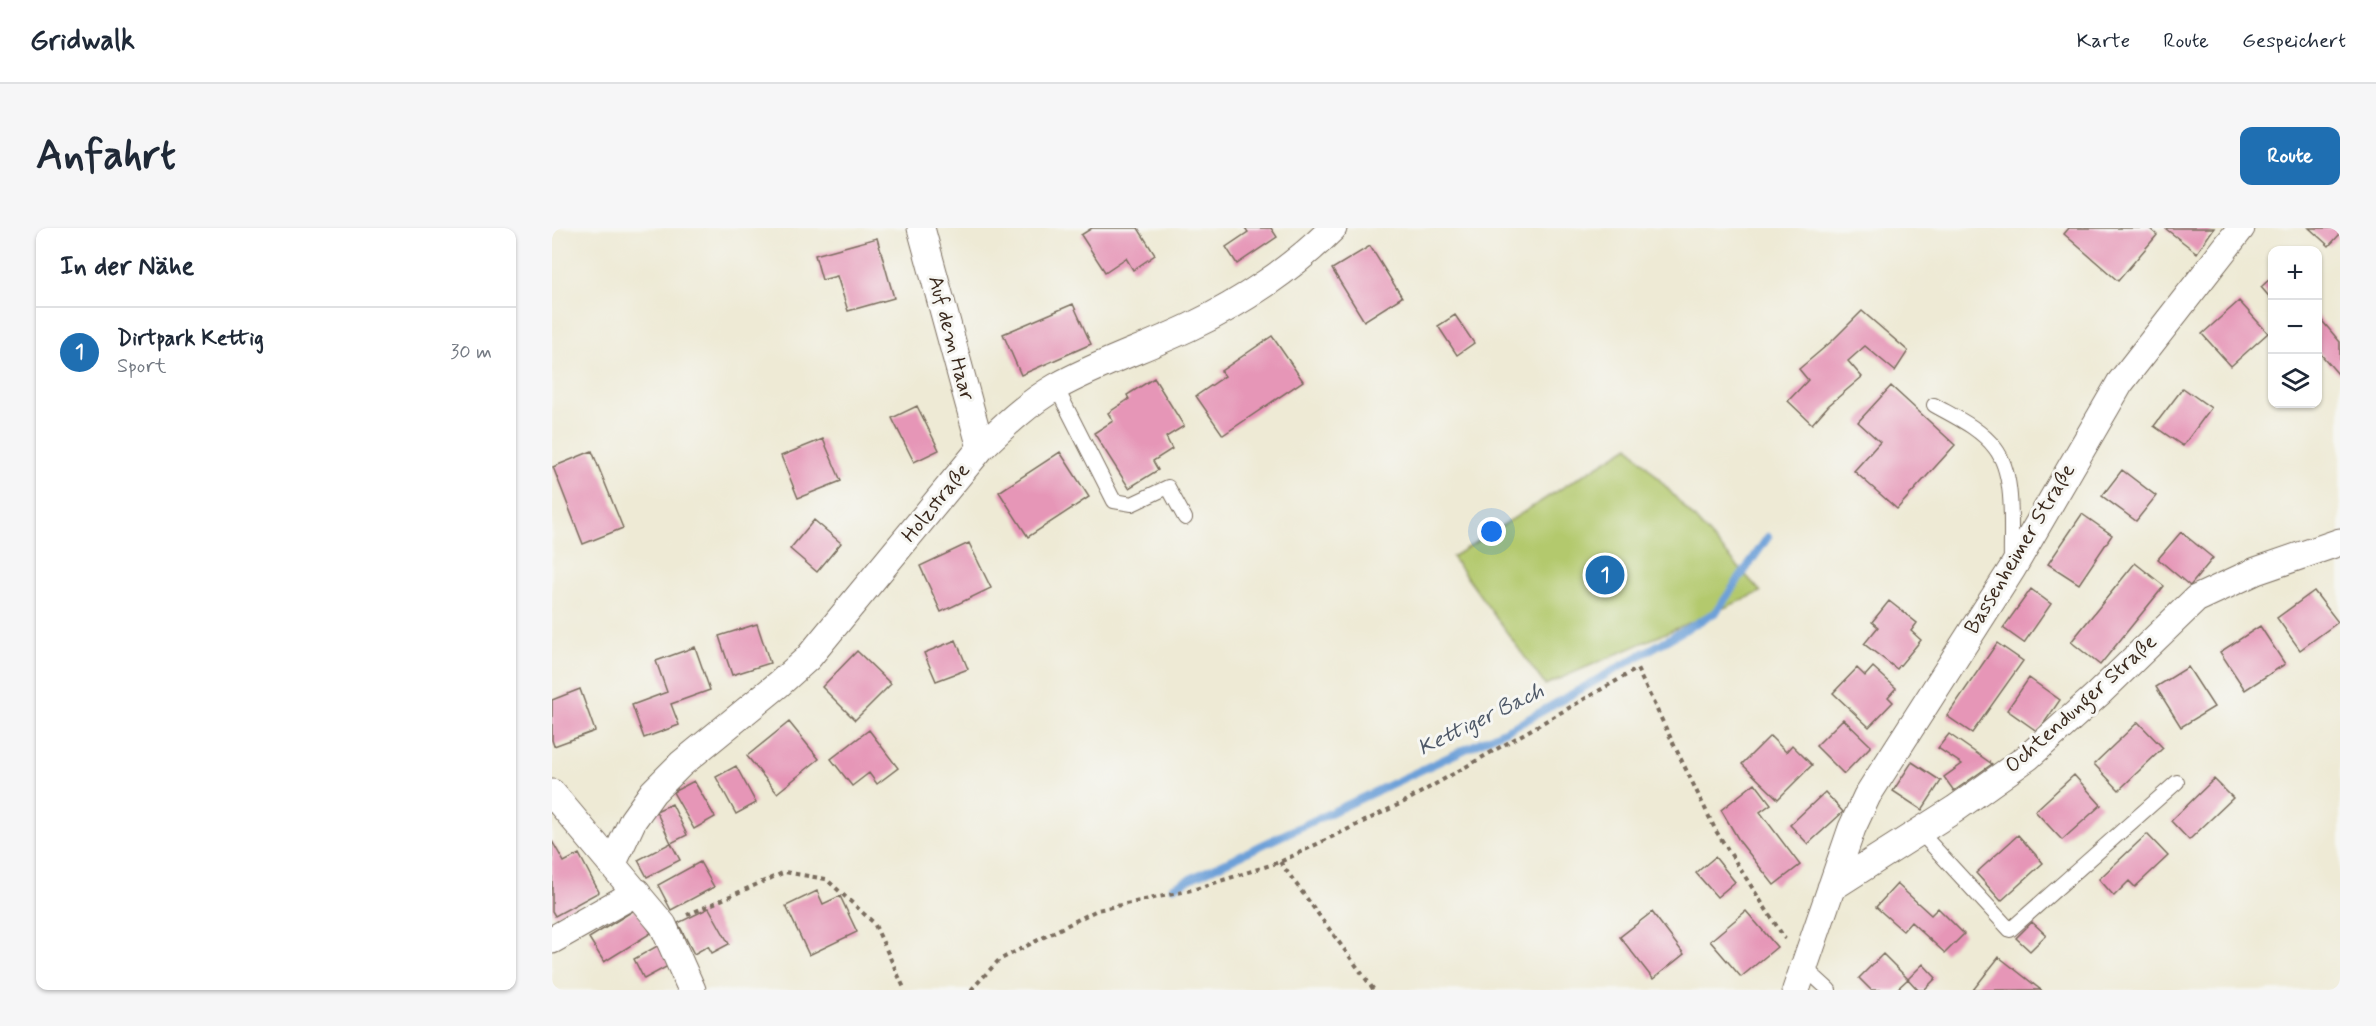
<!DOCTYPE html>
<html lang="de">
<head>
<meta charset="utf-8">
<style>
	body { margin:0; font-family:Mynerve,sans-serif; background:#f6f6f7; color:#1f2937 }
	.controls { position:absolute; right:18px; top:18px; display:grid; overflow:hidden; border-radius:12px; box-shadow:0 2px 4px #0004 }
	.controls button { width:54px; height:54px; display:grid; place-items:center; padding:0; border:0; border-bottom:2px solid #e0e1e3; background:#fff; color:#1f2937; font:30px sans-serif }
	.you { position:absolute; left:940px; top:304px; width:21px; height:21px; margin:-15px; border:4px solid #fff; border-radius:50%; background:#1a73e8; box-shadow:0 0 0 9px #1a73e833 }
	.badge { display:grid; place-items:center; width:39px; height:39px; border-radius:50%; background:#1f6fb2; color:#fff; font-size:20px; font-weight:700 }
	.pin { position:absolute; translate:-50% -50%; border:3px solid #fff; box-shadow:0 2px 6px #0006 }
	.list { margin:0; padding:0; list-style:none }
	h2 { display:flex; justify-content:space-between; align-items:center; height:78px; margin:0; padding:0 24px; font-size:26px }
	h2 small { font-size:20px; font-weight:400; color:#747a83 }
	.list li { display:grid; grid-template-columns:39px 1fr auto; gap:18px; align-items:center; box-sizing:border-box; height:90px; padding:0 24px; border-top:2px solid #e0e1e3 }
	.list b { display:block; font-size:22px; white-space:nowrap }
	.list p { margin:0; font-size:20px; white-space:nowrap; color:#747a83 }
	.list em { font-size:20px; font-style:normal; color:#747a83 }
	.icon { flex:none; width:33px; height:33px; fill:none; stroke:currentColor; stroke-width:2; stroke-linecap:round; stroke-linejoin:round }
	.map { position:relative; flex:none; width:1788px; height:762px; overflow:hidden; border-radius:12px }
	header { display:flex; align-items:center; gap:36px; box-sizing:border-box; height:84px; padding:0 30px; background:#fff; border-bottom:2px solid #e0e1e3 }
	header strong { font-size:28px }
	nav { display:flex; gap:33px; margin-inline-start:auto; font-size:21px }
	.intro { display:flex; align-items:center; justify-content:space-between; box-sizing:border-box; height:144px; padding:0 36px }
	h1 { margin:0; font-size:42px }
	.button { padding:15px 27px; border-radius:12px; background:#1f6fb2; color:#fff; font-size:21px; font-weight:700 }
	main { display:flex; gap:36px; padding:0 36px }
	aside { flex:1; background:#fff; border-radius:12px; box-shadow:0 2px 4px #0004 }
	.map>svg:first-child { display:block }
</style>
</head>
<body>
<header>
<strong>Gridwalk</strong>
<nav><a>Karte</a><a>Route</a><a>Gespeichert</a></nav>
</header>
<div class="intro"><h1>Anfahrt</h1><a class="button">Route</a></div>
<main>
<aside>
<h2>In der Nähe<small></small></h2>
<ul class="list">
<li><span class="badge">1</span><div><b>Dirtpark Kettig</b><p>Sport</p></div><em>30 m</em></li>
</ul>
</aside>
<div class="map">
<svg width="1788" height="762" viewBox="0 0 1788 762">
	<rect width="100%" height="100%" fill="#f6f6f2"/>
	<filter id="ink" filterUnits="userSpaceOnUse"><feTurbulence type="fractalNoise" baseFrequency=".0167" numOctaves="2"/><feDisplacementMap in="SourceGraphic" scale="12" xChannelSelector="R" yChannelSelector="G"/><feConvolveMatrix kernelMatrix="1 2 1 2 8 2 1 2 1" color-interpolation-filters="sRGB"/></filter>
	<filter id="wash" filterUnits="userSpaceOnUse"><feTurbulence type="fractalNoise" baseFrequency=".008" numOctaves="4" result="noise"/><feDisplacementMap in="SourceGraphic" scale="24" xChannelSelector="R" yChannelSelector="G"/><feGaussianBlur stdDeviation="1.35" result="paint"/><feColorMatrix in="noise" values="0 0 0 0 0 0 0 0 0 0 0 0 0 0 0 0 0 1.4 0 .05"/><feComposite in="paint" operator="in"/></filter>
	<g filter="url(#wash)">
		<rect width="100%" height="100%" fill="#eeead5"/>
		<path fill="#b3c96d" stroke="#777a46" stroke-width="1.5" d="M1077,218L1209,364L993,457L900,329Z"/>
		<g fill="none" stroke-linecap="round" stroke-linejoin="round">
			<path stroke="#6da0d8" stroke-width="8" d="M621,659L971,494L1164,384L1216,309"/>
		</g>
		<g id="blocks">
			<path fill="#e696b7" d="M540,0H586L603,27L581,42L574,30L553,44L529,7Z
				M693,0H719L725,9L685,36L674,19L696,4Z
				M1517,0H1597L1605,7L1566,53L1512,6Z
				M1615,0H1662L1645,25L1614,1Z
				M1757,0H1788V6L1777,18Z
				M325,10L342,70L296,83L285,48L270,52L263,27Z
				M818,18L850,69L812,93L780,41Z
				M1720,49V72L1709,59Z
				M1687,73L1716,105L1679,138L1650,106Z
				M521,76L539,116L469,147L451,106Z
				M1310,83L1356,123L1343,143L1313,118L1296,133L1310,149L1277,177L1260,196L1236,173L1256,152L1247,141L1280,113Z
				M903,87L922,115L905,127L886,98Z
				M1766,88L1788,114V143L1786,146L1766,123Z
				M720,108L751,153L671,207L644,168L673,148L669,143Z
				M602,150L632,198L614,209L620,221L601,233L606,242L577,260L542,205L561,193L556,185L577,171L575,167Z
				M1339,158L1403,217L1345,281L1302,243L1328,214L1306,194Z
				M1631,160L1659,180L1631,218L1602,198Z
				M365,178L387,222L362,234L340,190Z
				M271,211L289,253L246,270L229,228Z
				M40,223L71,300L31,316L1,239Z
				M508,224L537,269L476,309L447,264Z
				M1570,242L1604,268L1584,293L1550,268Z
				M1530,286L1560,307L1527,356L1496,336Z
				M262,292L289,315L265,344L238,321Z
				M1629,304L1661,330L1638,358L1606,331Z
				M417,315L439,360L389,384L368,338Z
				M1583,335L1612,358L1548,437L1519,414Z
				M1479,361L1499,376L1472,415L1451,400Z
				M1762,363L1786,394L1748,422L1725,390Z
				M1337,373L1365,395L1359,403L1369,412L1345,441L1312,416L1326,399L1320,394Z
				M205,396L218,435L180,447L167,408Z
				M1708,398L1733,436L1693,462L1668,424Z
				M404,412L416,441L384,453L372,425Z
				M1445,415L1471,433L1420,505L1395,488Z
				M143,419L158,462L119,476L127,497L92,510L80,477L115,464L104,433Z
				M305,423L339,456L303,492L270,459Z
				M1321,439L1344,460L1336,469L1341,474L1317,499L1281,465L1305,440L1313,448Z
				M1636,439L1662,479L1629,499L1604,459Z
				M1477,450L1508,472L1486,504L1455,482Z
				M28,461L43,503L2,518L0,512V472Z
				M1291,491L1319,518L1292,546L1264,518Z
				M237,494L267,531L225,565L195,528Z
				M1586,494L1611,520L1567,562L1542,536Z
				M317,502L346,540L325,556L317,545L300,558L279,531Z
				M1397,506L1440,536L1402,563L1392,549L1410,536L1386,520Z
				M1218,508L1234,524L1240,517L1260,537L1226,571L1190,536Z
				M1360,534L1389,553L1370,582L1341,563Z
				M184,538L204,575L184,586L164,549Z
				M1522,547L1549,577L1510,612L1483,583Z
				M1662,551L1681,570L1637,612L1619,593Z
				M142,553L163,589L142,601L121,564Z
				M1203,555L1219,576L1208,584L1248,637L1222,657L1188,614L1169,582Z
				M1273,564L1291,584L1256,616L1238,597Z
				M120,576L135,607L119,615L128,632L95,649L86,632L119,615L104,583Z
				M1595,606L1616,628L1583,659L1577,653L1562,668L1547,651Z
				M1466,607L1491,635L1449,673L1424,645Z
				M0,613L12,634L27,626L47,664L3,688L0,683Z
				M1163,629L1183,654L1165,669L1144,645Z
				M148,634L162,659L119,682L106,657Z
				M1345,656L1379,687L1386,680L1412,706L1393,725L1359,694L1351,703L1324,679Z
				M265,663L271,676L288,668L305,704L257,727L234,678Z
				M157,680L177,716L160,725L156,718L142,726L126,695Z
				M84,681L99,705L52,734L37,710Z
				M1194,683L1225,719L1189,749L1158,713Z
				M1100,684L1132,726L1101,751L1068,709Z
				M1480,694L1494,707L1478,723L1464,710Z
				M107,717L118,737L92,751L82,731Z
				M1331,726L1356,751L1344,762H1319L1307,750Z
				M1447,729L1489,762H1421Z
				M1371,736L1384,750L1372,762H1366L1356,751Z"/>
		</g>
	</g>
	<g filter="url(#ink)">
		<use href="#blocks" fill-opacity="0" stroke="#7a6d5e" stroke-width="1.5"/>
		<g fill="none" stroke-linecap="round" stroke-linejoin="round">
			<defs>
				<path id="lane" d="M504,159L562,273L580,276L616,259L633,290
					M1382,177C1403,189 1428,200 1443,220C1464,247 1458,300 1459,333
					M1367,603L1458,702L1625,554
					M1253,740L1277,762"/>
				<path id="street" d="M369,0L429,220
					M0,565L111,697L140,762
					M60,637L81,592L101,564L129,536L227,456L256,430L429,220C453,197 476,175 504,159C547,135 594,120 638,99C689,75 741,40 781,0
					M1279,660L1403,581L1476,529L1546,466L1644,371L1704,343L1788,314
					M0,712L85,664
					M1244,762L1300,600L1315,568L1460,341L1568,155L1689,0"/>
			</defs>
			<use href="#lane" stroke="#7a6d5e" stroke-width="16"/>
			<use href="#street" stroke="#7a6d5e" stroke-width="29"/>
			<path stroke="#7a6d5e" stroke-width="4" stroke-dasharray="4.5 4.5" stroke-linecap="butt" d="M728,634L822,762
				M135,687L233,644L274,651L322,695L353,762
				M419,762L447,732L545,682L640,662L728,634L852,574L1085,441L1164,603L1233,711"/>
			<use href="#lane" stroke="#fff" stroke-width="14"/>
			<use href="#street" stroke="#fff" stroke-width="27"/>
		</g>
	</g>
	<g text-anchor="middle" dominant-baseline="central" stroke-width="6" stroke-linejoin="round" paint-order="stroke">
		<g font-size="21" fill="#3b2a1e" stroke="#f6f6f2">
			<text transform="translate(399 110) rotate(75)">Auf dem Haar</text>
			<text transform="translate(384 275) rotate(-51)">Holzstraße</text>
			<text transform="translate(1468 321) rotate(-59)">Bassenheimer Straße</text>
			<text transform="translate(1529 476) rotate(-42)">Ochtendunger Straße</text>
		</g>
		<g font-size="22" font-style="italic" fill="#4f5968" stroke="#f6f6f2">
			<text transform="translate(929 492) rotate(-26)">Kettiger Bach</text>
		</g>
	</g>
</svg>
<div class="controls">
<button>+</button>
<button>−</button>
<button><svg class="icon" aria-label="layers" viewBox="0 0 24 24"><path d="M12 4l9 5-9 5-9-5zM3 14l9 5 9-5"/></svg></button>
</div>
<div class="you"></div>
<div class="pin badge" style="left:1053px;top:347px">1</div>
</div>
</main>
</body>
</html>
